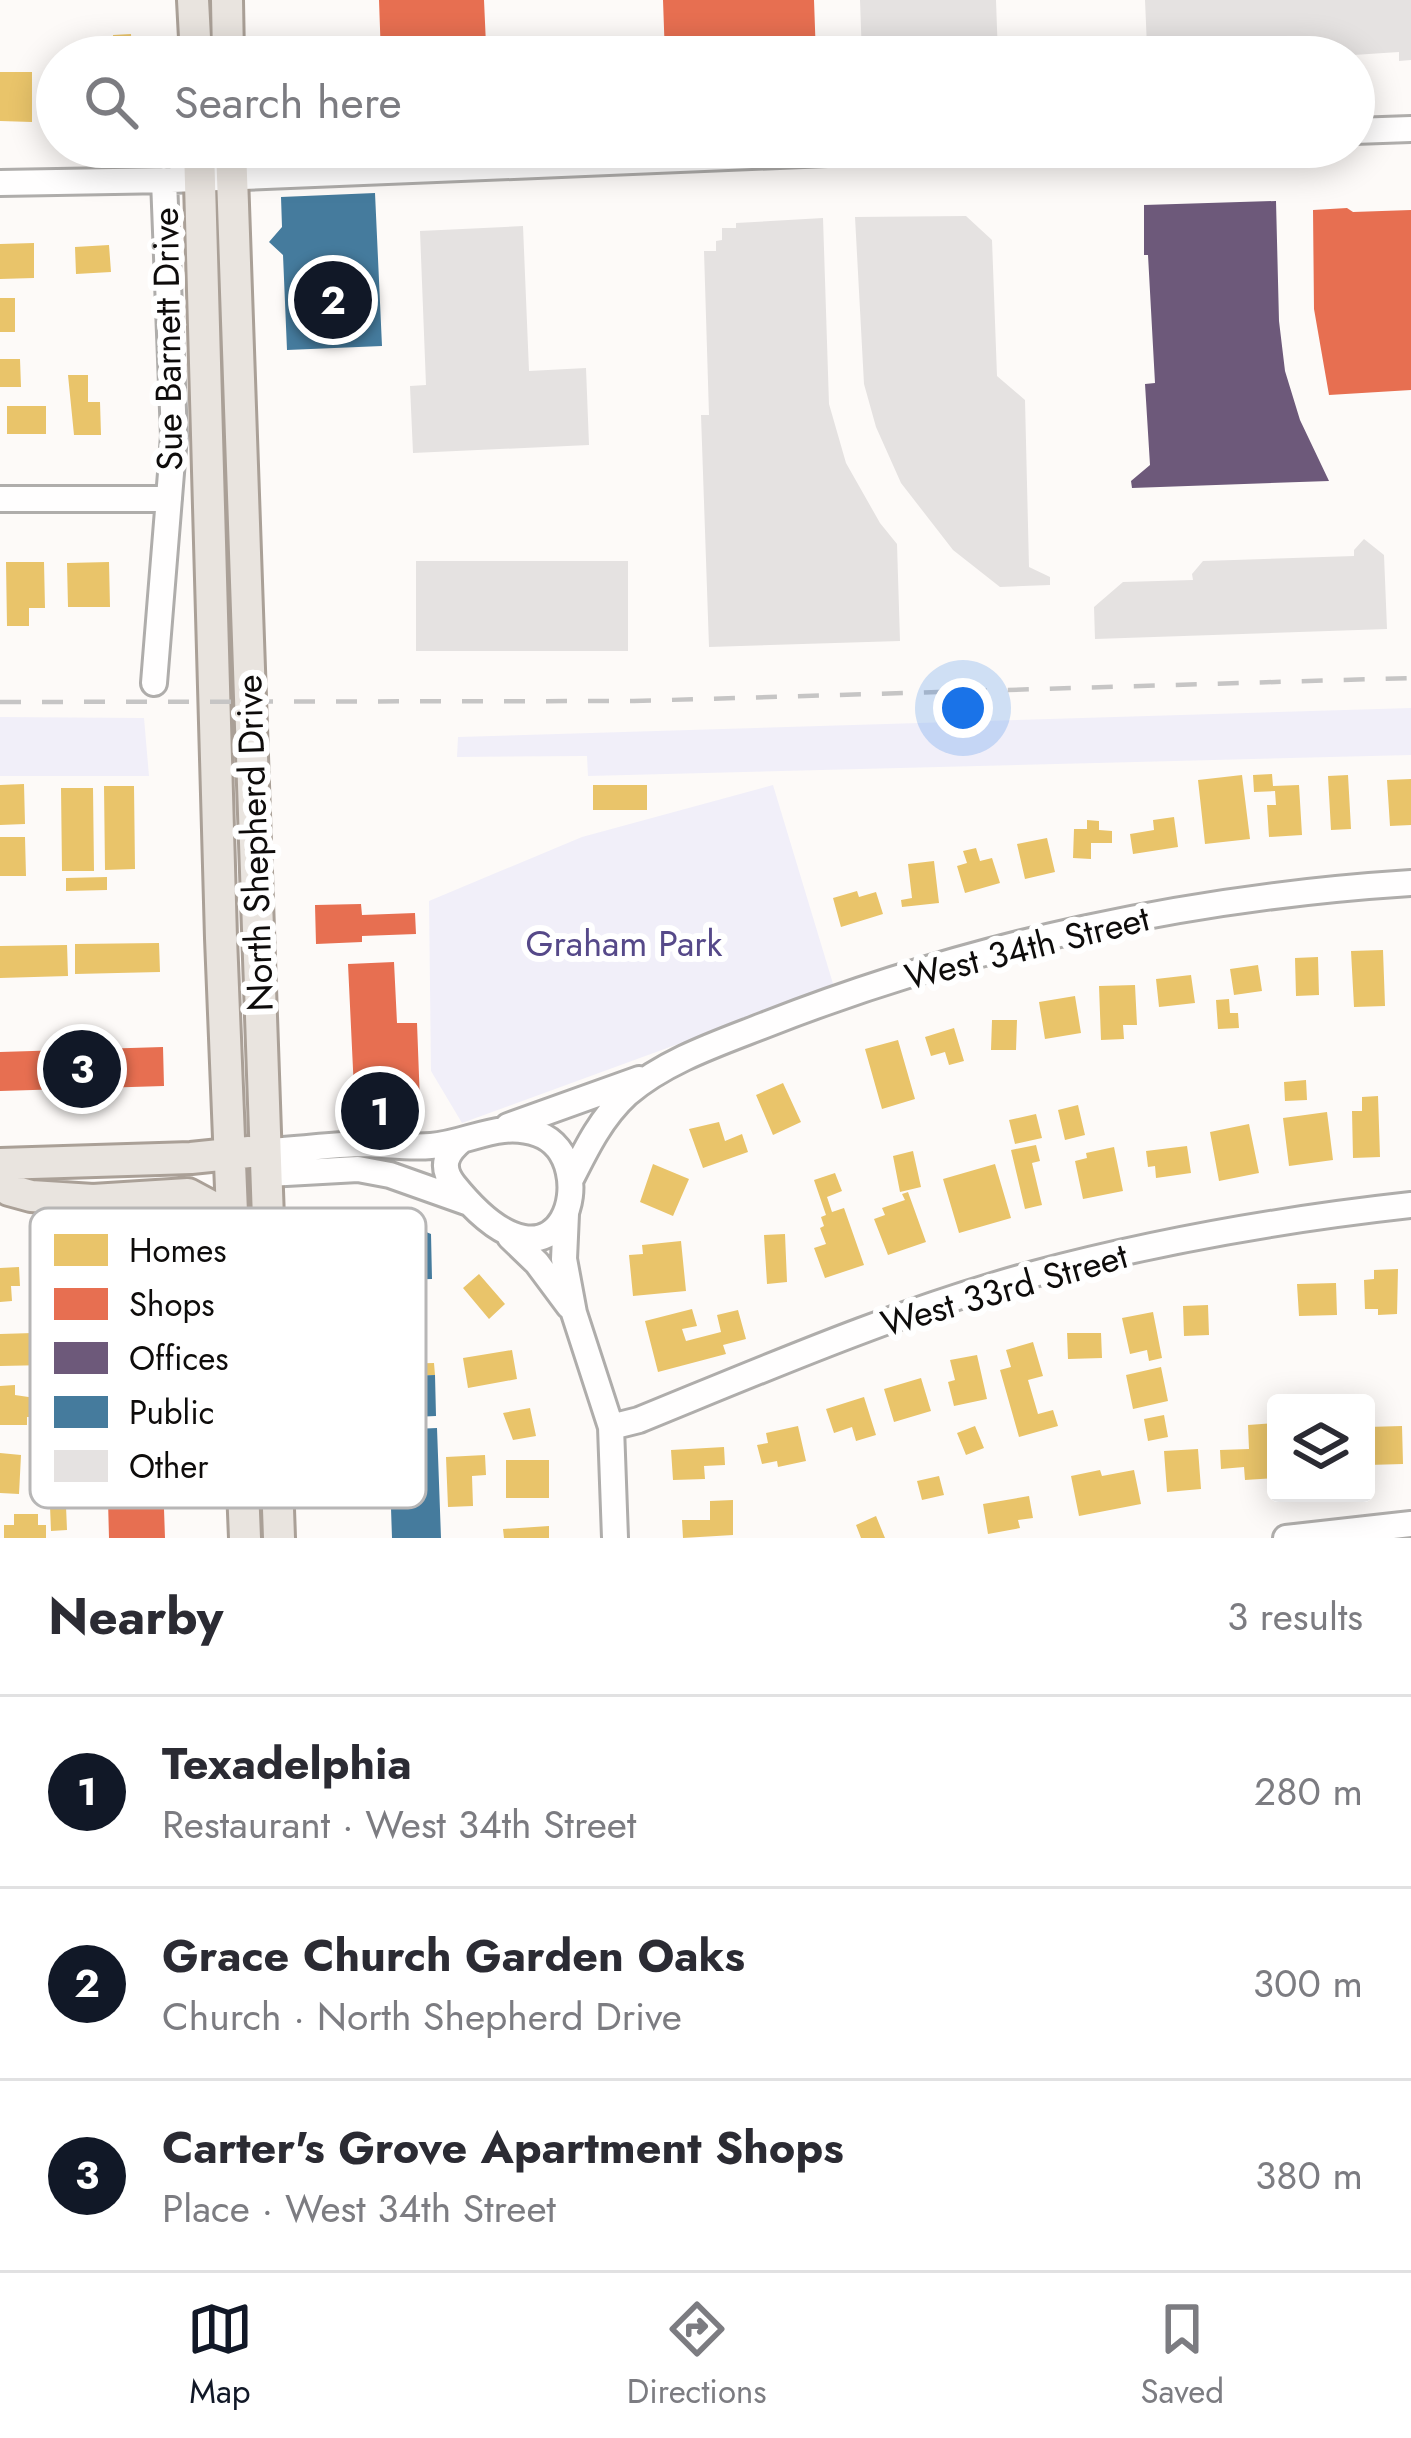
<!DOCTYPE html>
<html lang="en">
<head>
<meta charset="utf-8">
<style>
	body { margin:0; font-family:Jost,sans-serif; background:#f7f7f7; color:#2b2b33 }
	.controls { position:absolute; right:36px; bottom:36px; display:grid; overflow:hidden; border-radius:12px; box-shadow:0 6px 30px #0003 }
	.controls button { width:108px; height:108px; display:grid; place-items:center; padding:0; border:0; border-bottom:3px solid #e1e1e2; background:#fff; color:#2b2b33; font:60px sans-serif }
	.you { position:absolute; left:963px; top:708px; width:42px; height:42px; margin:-30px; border:9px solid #fff; border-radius:50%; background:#1a73e8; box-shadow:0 0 0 18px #1a73e833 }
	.badge { display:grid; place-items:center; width:78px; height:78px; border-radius:50%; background:#111827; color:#fff; font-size:39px; font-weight:700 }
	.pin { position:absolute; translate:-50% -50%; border:6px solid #fff; box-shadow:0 3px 12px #0006 }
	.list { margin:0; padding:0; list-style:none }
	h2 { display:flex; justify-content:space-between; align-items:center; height:156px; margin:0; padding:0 48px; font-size:51px }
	h2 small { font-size:39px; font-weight:400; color:#7c7c81 }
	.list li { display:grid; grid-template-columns:78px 1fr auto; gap:36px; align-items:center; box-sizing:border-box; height:192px; padding:0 48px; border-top:3px solid #e1e1e2 }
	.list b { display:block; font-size:45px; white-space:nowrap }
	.list p { margin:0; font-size:39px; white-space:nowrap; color:#7c7c81 }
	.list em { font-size:39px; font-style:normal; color:#7c7c81 }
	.icon { flex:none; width:66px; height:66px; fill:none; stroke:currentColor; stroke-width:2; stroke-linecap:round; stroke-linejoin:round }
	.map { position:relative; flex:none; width:1411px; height:1538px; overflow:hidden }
	.search { position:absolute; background:#fff; box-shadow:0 6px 30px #0003; left:36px; right:36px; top:36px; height:132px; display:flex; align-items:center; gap:30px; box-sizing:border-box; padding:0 42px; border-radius:66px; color:#7c7c81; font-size:45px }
	.sheet { height:732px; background:#fff }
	nav { display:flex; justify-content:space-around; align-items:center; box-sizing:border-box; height:168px; border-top:3px solid #e1e1e2; background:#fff; font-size:33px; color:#7c7c81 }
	nav a { display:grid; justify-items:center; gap:6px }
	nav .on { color:#111827 }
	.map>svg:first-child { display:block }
</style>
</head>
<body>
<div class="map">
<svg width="1411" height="1538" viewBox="0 0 1411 1538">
	<rect width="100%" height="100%" fill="#fdfaf8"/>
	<path fill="#f1eff9" d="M1411,708V755L588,776L587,756L457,757L458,737Z
		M0,717L144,718L149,776H0Z
		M773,785L834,987L462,1123L431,1071L429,901L582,837Z"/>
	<path fill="#e9c46a" d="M131,34L132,56H114L113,35Z
		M0,72H32V122L0,121Z
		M34,243V278L0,279V244Z
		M109,245L111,272L76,274L75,247Z
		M0,298H15V332H0Z
		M0,359H20L21,387H0Z
		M68,375H88V402H100L101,435H74Z
		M7,406H46V434H7Z
		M6,562H44L45,608H29V626H7Z
		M109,562L110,607H68L67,563Z
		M1272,774L1273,786L1299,785L1302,835L1269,837L1267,805H1276L1275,791L1254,792L1253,775Z
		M1242,775L1250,839L1205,844L1198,780Z
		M1348,775L1351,829L1331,830L1328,776Z
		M1411,779V825L1390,826L1387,780Z
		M24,784L25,824L0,825V785Z
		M593,785H647V810H593Z
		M104,786H134L135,869L105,870Z
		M61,788H93L94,871H62Z
		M1174,817L1178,847L1133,854L1130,834L1154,830L1153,820Z
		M1087,820L1099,821V830L1112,831V843H1091V859L1073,858L1074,829H1087Z
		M0,837H25L26,876H0Z
		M1047,838L1055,872L1025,879L1017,844Z
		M976,848L980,861L992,858L1000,883L965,893L957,866L967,863L963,851Z
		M934,861L939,903L902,907L901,900L912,898L908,864Z
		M107,877V890L66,891V878Z
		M857,891L859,897L876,892L883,914L841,927L833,898Z
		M159,943L160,972L75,974V944Z
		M67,945L68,976L0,978V946Z
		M1383,950L1385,1006L1354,1007L1351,951Z
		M1318,957L1319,995L1296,996L1295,958Z
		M1258,965L1262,991L1234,995L1230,969Z
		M1191,975L1195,1003L1159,1007L1156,979Z
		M1135,985L1137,1025H1123L1124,1039L1101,1040L1099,986Z
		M1075,996L1081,1033L1045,1039L1039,1002Z
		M1229,999L1230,1013H1238L1239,1028L1218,1029L1216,1000Z
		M992,1020H1017L1016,1050H991Z
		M954,1028L964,1061L949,1065L945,1052L931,1056L925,1037Z
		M898,1040L915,1099L882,1109L865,1049Z
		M1306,1080L1307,1100L1285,1101L1284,1082Z
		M783,1083L801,1122L773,1135L756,1095Z
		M1378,1096L1380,1157L1353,1158L1352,1111H1362V1097Z
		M1078,1105L1085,1135L1065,1140L1058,1110Z
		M1327,1112L1333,1160L1289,1166L1283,1118Z
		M1036,1114L1042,1138L1015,1144L1009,1120Z
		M719,1122L725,1141L742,1134L748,1152L703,1168L689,1129Z
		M1249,1124L1259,1173L1219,1181L1210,1132Z
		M1036,1145L1040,1161L1032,1163L1042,1205L1025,1209L1011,1150Z
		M1187,1146L1191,1173L1156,1178L1155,1166L1148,1167L1146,1151Z
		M1114,1147L1123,1191L1083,1199L1075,1161L1087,1158L1086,1153Z
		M913,1151L921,1187L900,1192L893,1156Z
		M653,1164L689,1179L673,1216L640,1202Z
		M995,1164L1011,1218L959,1233L943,1179Z
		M835,1173L842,1191L827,1197L832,1212L844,1208L864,1265L825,1278L814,1248L826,1244L820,1228L824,1226L821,1217L826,1215L814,1180Z
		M908,1192L926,1242L888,1255L874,1219L885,1215L882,1208L905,1200L902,1194Z
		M785,1234L787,1282L767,1284L764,1235Z
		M681,1241L686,1291L633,1296L629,1255L643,1254L642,1245Z
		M19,1267L20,1286H11L12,1301L0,1302V1268Z
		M1398,1269L1397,1314L1378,1315V1309H1365L1364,1280L1374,1279V1270Z
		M479,1274L505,1304L489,1319L463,1288Z
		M1336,1283L1337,1315L1299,1316L1297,1284Z
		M1208,1305L1209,1335L1184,1336L1183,1306Z
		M692,1309L697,1326L682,1329L686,1341L721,1332L717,1315L738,1310L746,1339L723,1345L726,1354L658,1372L645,1321Z
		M1153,1312L1162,1358L1149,1361L1147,1350L1130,1354L1122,1318Z
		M32,1317H48V1341L35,1342L36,1355H47L48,1365L0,1366V1334L33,1333Z
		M383,1330H387L389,1364L434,1363L435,1375L385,1376Z
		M1067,1333H1101L1102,1358L1068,1359Z
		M1033,1342L1043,1376L1028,1380L1038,1414L1053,1410L1058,1426L1019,1437L1000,1370L1011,1367L1006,1350Z
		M512,1350L517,1379L468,1388L463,1358Z
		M977,1355L987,1399L954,1406L948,1382L955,1380L950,1360Z
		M1161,1367L1168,1401L1133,1409L1126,1375Z
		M921,1378L931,1411L894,1422L884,1389Z
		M15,1385V1395L42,1399V1417H27V1425H0V1386Z
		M864,1397L876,1435L856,1441L852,1427L834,1433L826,1409Z
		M530,1408L536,1436L513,1440L503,1413Z
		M1164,1415L1168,1437L1148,1441L1144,1419Z
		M1276,1423V1478L1245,1480L1244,1467L1221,1469L1220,1450L1249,1449L1248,1425Z
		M798,1426L806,1461L778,1467L777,1461L762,1464L757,1445L768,1443L766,1433Z
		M975,1426L984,1448L966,1455L957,1433Z
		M1402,1426L1403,1464L1368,1465L1367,1427Z
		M724,1447L725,1465L704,1466L705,1479L673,1480L671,1450Z
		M1198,1449L1201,1489L1167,1492L1164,1451Z
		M0,1453L21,1455L19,1494L0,1493Z
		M485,1455L486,1475L472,1476L473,1506L448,1507L446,1457Z
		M506,1460H549V1498H506Z
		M1100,1470L1102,1476L1134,1470L1141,1504L1079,1516L1071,1476Z
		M939,1476L944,1495L922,1500L917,1481Z
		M1029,1496L1033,1518L1018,1520L1020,1528L988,1534L983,1504Z
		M733,1500V1535L683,1538L682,1520H710V1501Z
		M50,1506H66L67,1530L51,1531Z
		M14,1514H38V1525H46V1538H4V1525H14Z
		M876,1516L885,1538H861L856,1525Z
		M549,1526V1538H504L503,1529Z"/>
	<path fill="#e76f51" d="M379,0H484L486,45L501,44L502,57H381Z
		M663,0H814L816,57H665Z
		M1347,208L1353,212L1411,210V390L1329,395L1314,309L1313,210Z
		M361,904L362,915L415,913L416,934L362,936V942L316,944L315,905Z
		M394,962L397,1023H417L421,1129L356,1132L348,964Z
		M163,1047L164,1086L0,1091V1052Z
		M161,1421L165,1538H109L106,1423Z"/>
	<path fill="#6d597a" d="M1276,201L1279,321L1285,371L1300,420L1329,481L1132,488L1131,481L1150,465L1145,384L1155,383L1148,255H1144V205Z"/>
	<path fill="#457b9d" d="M375,193L382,346L287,350L283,255L269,242L282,227L281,197Z
		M390,1217L431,1234L432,1279L393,1280Z
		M435,1375L436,1416L413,1417L414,1429L437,1428L441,1538H392L388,1418L344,1419L343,1412H328L327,1387L342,1386V1378Z"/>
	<path fill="#e5e2e1" d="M860,0H996L998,57H862Z
		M1145,0H1411V60L1399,61V52L1323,57H1315V53L1280,54V57H1157L1147,47Z
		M966,216L992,240L997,376L1025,400L1029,567L1050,577V585L1000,587L953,550L901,483L876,427L864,384L855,217Z
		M823,218L829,404L846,463L880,523L897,544L900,641L709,647L701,415H709L704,251H716V241L722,240V228H736V223Z
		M523,226L529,371L586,368L589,445L413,453L410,386L426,385L420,231Z
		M1364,539L1384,555L1387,629L1095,639L1094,607L1123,582L1193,580L1192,574L1203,561L1354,556V550Z
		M416,561H628V651H416Z"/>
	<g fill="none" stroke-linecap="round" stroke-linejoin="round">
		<defs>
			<path id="minor" d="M1354,131L1411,129
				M0,183L171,180L972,147
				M0,499H169
				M154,683L174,436L164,180
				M508,1126L639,1079
				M267,1151C297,1150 328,1145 358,1144C382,1144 407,1148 431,1146C469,1143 500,1120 538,1134C605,1158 564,1321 454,1185C440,1167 445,1154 462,1140
				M268,1174L358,1169L390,1175L469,1203
				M572,1177C587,1147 602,1117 627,1094C665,1061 719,1043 765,1025C971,944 1191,897 1411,883
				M566,1214L564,1259L574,1313L611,1427L615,1538
				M510,1237L537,1263L569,1306
				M611,1427L639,1420C769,1367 898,1311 1034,1274C1158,1241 1284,1219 1411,1205
				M1286,1538L1411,1524"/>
			<path id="major" d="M193,0L196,57
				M227,0L228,57
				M199,147L221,938L245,1538
				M231,147L279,1538
				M0,1164L191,1158L249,1152
				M9,1190L31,1196L93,1200L188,1194L216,1209L228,1244"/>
		</defs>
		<use href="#minor" stroke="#afadab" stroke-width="30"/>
		<use href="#major" stroke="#aaa097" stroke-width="36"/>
		<use href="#minor" stroke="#fffefe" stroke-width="24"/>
		<use href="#major" stroke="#e9e4df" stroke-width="30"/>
		<path stroke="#c6c5c5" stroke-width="4.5" stroke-dasharray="21 21" stroke-linecap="butt" d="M0,702L634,701L1411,678"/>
	</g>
	<g text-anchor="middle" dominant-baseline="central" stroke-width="12" stroke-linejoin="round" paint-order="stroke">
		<g font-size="36" fill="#0e0c0b" stroke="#fff">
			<text transform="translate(167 339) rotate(-91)">Sue Barnett Drive</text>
			<text transform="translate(254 843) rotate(-92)">North Shepherd Drive</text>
			<text transform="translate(1027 947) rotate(-14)">West 34th Street</text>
			<text transform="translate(1004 1289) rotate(-16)">West 33rd Street</text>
		</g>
		<g font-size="36" fill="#564989" stroke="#fff">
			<text x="624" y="943">Graham Park</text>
		</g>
	</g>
	<rect x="30" y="1208" width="396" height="300" rx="18" fill="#fff" stroke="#b7b6b6" stroke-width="3"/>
	<rect x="54" y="1234" width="54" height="32" fill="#e9c46a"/>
	<rect x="54" y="1288" width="54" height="32" fill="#e76f51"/>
	<rect x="54" y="1342" width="54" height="32" fill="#6d597a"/>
	<rect x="54" y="1396" width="54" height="32" fill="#457b9d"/>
	<rect x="54" y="1450" width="54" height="32" fill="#e5e2e1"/>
	<g font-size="33" fill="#0e0c0b">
		<text x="129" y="1262">Homes</text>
		<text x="129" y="1316">Shops</text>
		<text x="129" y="1370">Offices</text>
		<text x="129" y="1424">Public</text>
		<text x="129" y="1478">Other</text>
	</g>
</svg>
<div class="controls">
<button><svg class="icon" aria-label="layers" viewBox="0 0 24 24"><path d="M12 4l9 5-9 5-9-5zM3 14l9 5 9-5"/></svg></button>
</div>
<div class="you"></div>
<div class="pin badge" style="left:380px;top:1111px">1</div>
<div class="pin badge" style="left:333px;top:300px">2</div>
<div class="pin badge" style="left:82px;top:1069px">3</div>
<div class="search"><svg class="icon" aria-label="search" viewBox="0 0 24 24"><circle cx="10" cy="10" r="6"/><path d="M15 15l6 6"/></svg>Search here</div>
</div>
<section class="sheet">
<h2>Nearby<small>3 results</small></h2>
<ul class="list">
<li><span class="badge">1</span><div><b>Texadelphia</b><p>Restaurant · West 34th Street</p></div><em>280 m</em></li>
<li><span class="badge">2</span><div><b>Grace Church Garden Oaks</b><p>Church · North Shepherd Drive</p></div><em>300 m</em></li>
<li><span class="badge">3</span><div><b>Carter's Grove Apartment Shops</b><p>Place · West 34th Street</p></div><em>380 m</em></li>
</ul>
</section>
<nav>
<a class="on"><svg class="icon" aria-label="map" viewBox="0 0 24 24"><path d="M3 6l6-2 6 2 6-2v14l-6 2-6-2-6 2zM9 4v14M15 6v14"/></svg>Map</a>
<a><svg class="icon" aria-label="directions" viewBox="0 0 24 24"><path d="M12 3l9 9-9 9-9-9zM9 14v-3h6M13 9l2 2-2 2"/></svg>Directions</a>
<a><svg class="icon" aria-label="saved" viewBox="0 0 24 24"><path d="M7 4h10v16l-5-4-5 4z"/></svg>Saved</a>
</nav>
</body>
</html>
